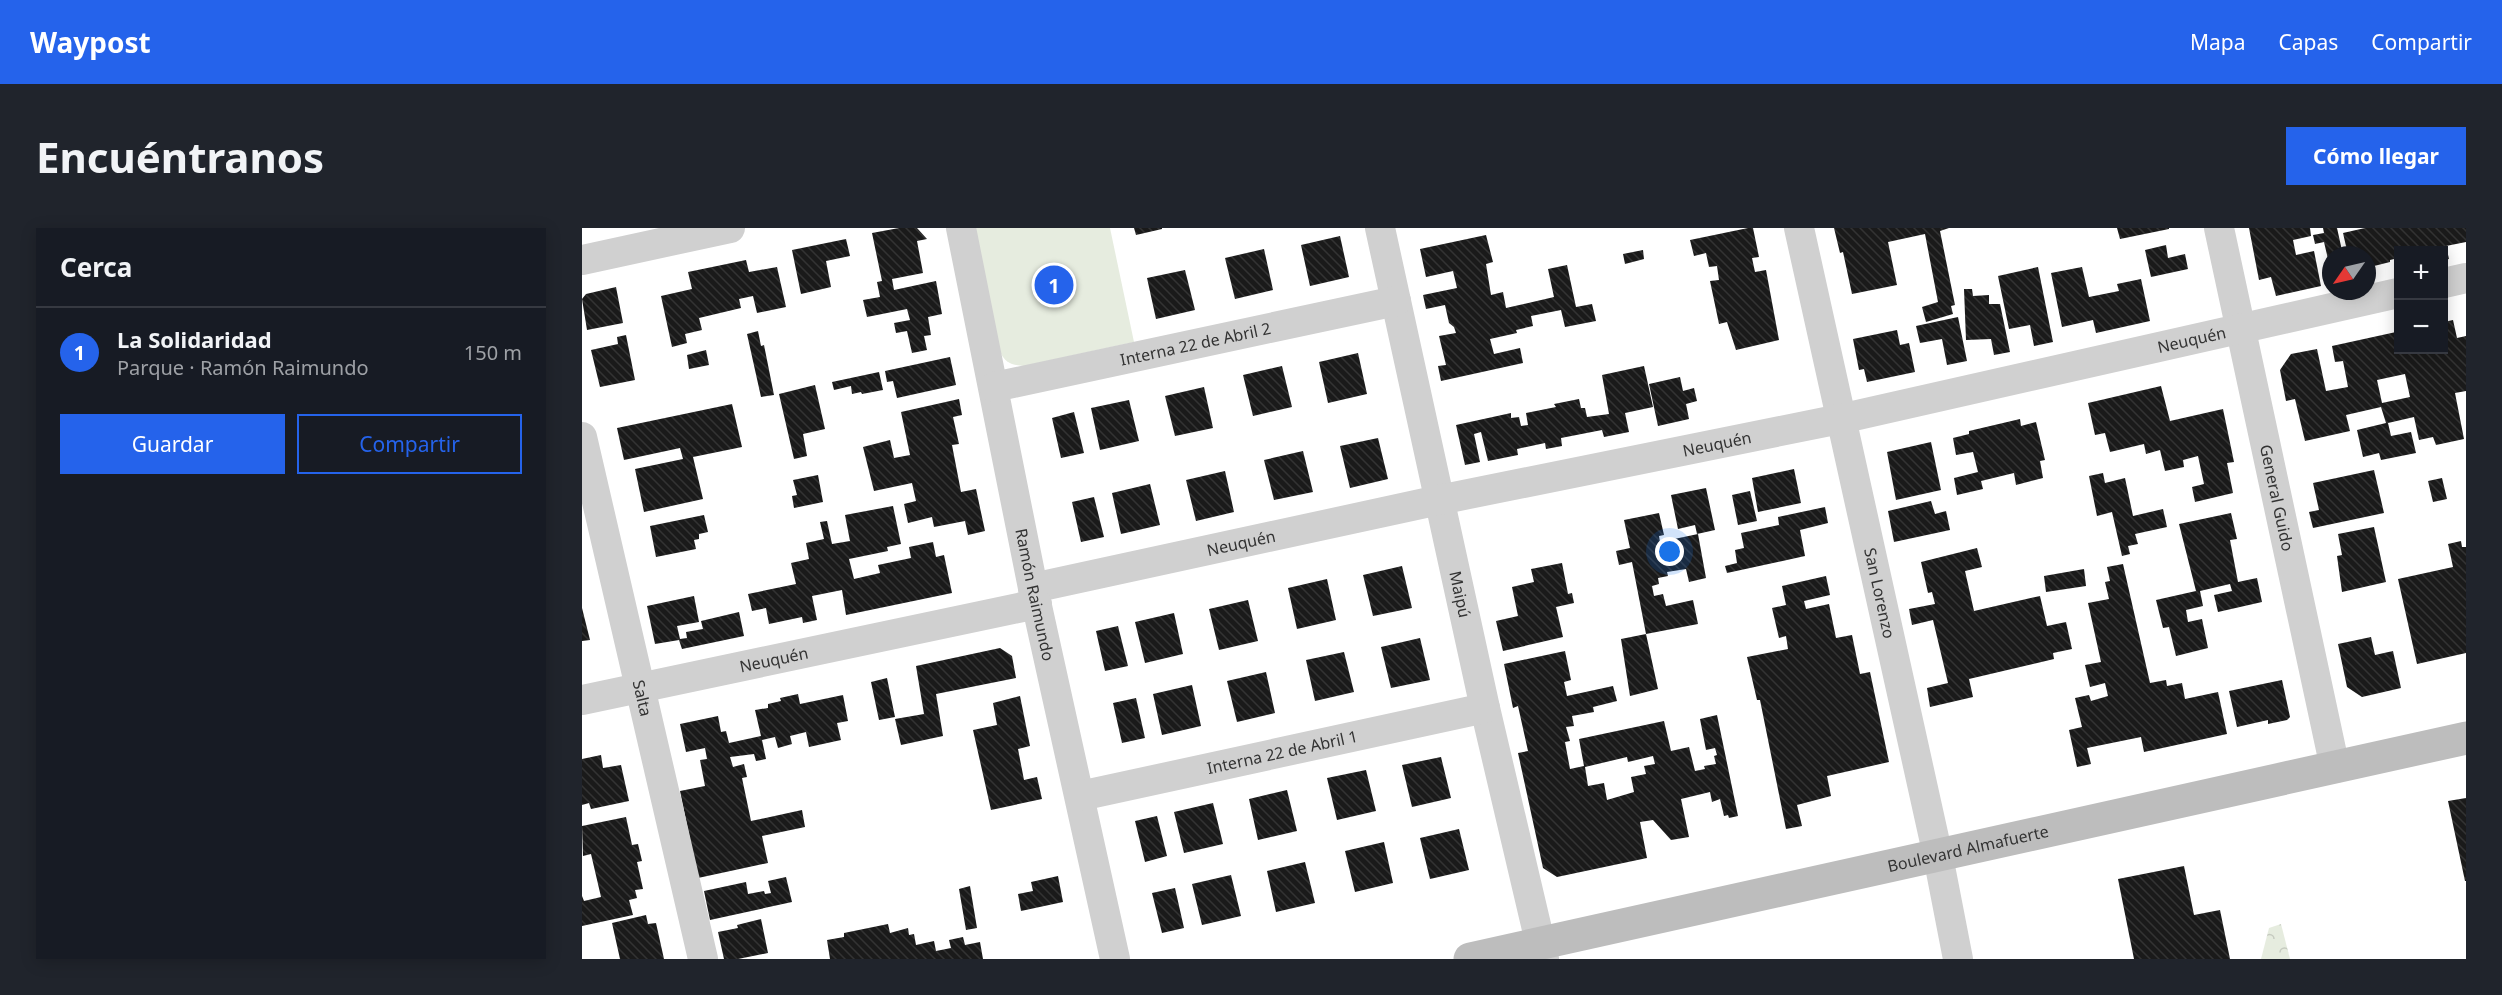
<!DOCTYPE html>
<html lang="es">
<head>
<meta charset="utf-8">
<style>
	body { margin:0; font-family:"Noto Sans",sans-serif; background:#20242c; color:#f1f3f6 }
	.controls { position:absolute; right:18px; top:18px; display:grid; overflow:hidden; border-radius:0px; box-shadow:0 3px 15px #0003 }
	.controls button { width:54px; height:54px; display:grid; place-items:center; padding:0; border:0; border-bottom:2px solid #363941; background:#171b24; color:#f1f3f6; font:30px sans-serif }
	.compass { position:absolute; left:1740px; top:18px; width:54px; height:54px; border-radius:50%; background:#171b24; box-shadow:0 3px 15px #0003; rotate:236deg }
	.you { position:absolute; left:1088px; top:324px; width:21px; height:21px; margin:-15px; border:4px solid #fff; border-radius:50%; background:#1a73e8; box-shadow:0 0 0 9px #1a73e833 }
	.badge { display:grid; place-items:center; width:39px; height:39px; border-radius:50%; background:#2563eb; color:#fff; font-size:20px; font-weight:700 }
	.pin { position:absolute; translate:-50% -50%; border:3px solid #fff; box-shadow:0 2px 6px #0006 }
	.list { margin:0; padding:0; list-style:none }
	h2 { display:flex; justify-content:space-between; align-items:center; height:78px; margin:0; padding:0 24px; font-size:26px }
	h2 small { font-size:20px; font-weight:400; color:#9ea1a6 }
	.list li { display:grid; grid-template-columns:39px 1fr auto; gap:18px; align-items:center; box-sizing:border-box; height:90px; padding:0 24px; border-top:2px solid #363941 }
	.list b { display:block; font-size:22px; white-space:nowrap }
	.list p { margin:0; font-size:20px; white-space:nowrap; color:#9ea1a6 }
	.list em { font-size:20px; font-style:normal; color:#9ea1a6 }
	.actions { display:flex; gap:12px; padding:18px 24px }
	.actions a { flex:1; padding:14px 0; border:2px solid #2563eb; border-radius:0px; text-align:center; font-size:21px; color:#2563eb }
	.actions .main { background:#2563eb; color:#fff }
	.map { position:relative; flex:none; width:1884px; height:731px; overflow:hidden; border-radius:0px }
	header { display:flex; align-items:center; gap:36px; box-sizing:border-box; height:84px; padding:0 30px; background:#2563eb; color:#fff }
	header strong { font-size:28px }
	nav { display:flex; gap:33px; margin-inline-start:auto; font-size:21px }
	.intro { display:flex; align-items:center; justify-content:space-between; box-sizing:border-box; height:144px; padding:0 36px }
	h1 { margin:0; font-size:42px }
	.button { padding:15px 27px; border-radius:0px; background:#2563eb; color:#fff; font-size:21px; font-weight:700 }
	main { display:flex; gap:36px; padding:0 36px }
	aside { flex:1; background:#171b24; border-radius:0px; box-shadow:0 3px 15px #0003 }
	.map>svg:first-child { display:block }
</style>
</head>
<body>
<header>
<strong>Waypost</strong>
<nav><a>Mapa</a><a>Capas</a><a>Compartir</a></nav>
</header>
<div class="intro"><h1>Encuéntranos</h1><a class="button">Cómo llegar</a></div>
<main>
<aside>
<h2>Cerca<small></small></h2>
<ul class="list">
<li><span class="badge">1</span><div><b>La Solidaridad</b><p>Parque · Ramón Raimundo</p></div><em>150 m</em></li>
</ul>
<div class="actions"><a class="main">Guardar</a><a>Compartir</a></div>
</aside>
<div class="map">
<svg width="1884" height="731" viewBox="0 0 1884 731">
	<defs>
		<pattern id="forest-crowns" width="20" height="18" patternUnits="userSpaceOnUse" patternTransform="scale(1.5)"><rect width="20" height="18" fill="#e6ecdf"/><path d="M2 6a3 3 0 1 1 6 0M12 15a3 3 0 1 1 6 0" fill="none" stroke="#c6cbc0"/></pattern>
		<pattern id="building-back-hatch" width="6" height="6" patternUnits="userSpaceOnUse" patternTransform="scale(1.5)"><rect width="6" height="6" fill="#1a1a1a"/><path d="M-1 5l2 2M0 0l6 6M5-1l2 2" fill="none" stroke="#333"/></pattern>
	</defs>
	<rect width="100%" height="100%" fill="#fff"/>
	<path fill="url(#forest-crowns)" d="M1699,696L1708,731H1679L1687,700Z"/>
	<path fill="#e6ecdf" d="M392,0H528L552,114L442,138C429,137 423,135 417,122Z"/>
	<path fill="url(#building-back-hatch)" fill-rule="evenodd" d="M317,0H335L345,11L335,13L341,45L310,51L312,62L354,53L360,86L346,89L349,107L342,108L345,122L330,125L325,103L314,105L312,95L328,92L325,81L285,89L281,72L298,69L295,54L300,53L290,5Z
		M552,0H580V1L554,7Z
		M1166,0H1171L1177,29L1170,30L1173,44L1184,42L1197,112L1154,122L1145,94L1137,96L1128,53L1137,52L1135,38L1127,39L1124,25L1112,28L1108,12Z
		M1252,0H1367L1358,3L1373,77L1369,78L1371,86L1344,94L1340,79L1356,74L1343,6L1306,14L1315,57L1270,66L1261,24L1258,25Z
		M1535,0H1587V1L1538,11Z
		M1667,0H1728L1729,8L1711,12L1714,27L1732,23L1739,58L1694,68L1689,49L1677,52Z
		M1741,0H1755L1761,27H1749V44L1742,14L1733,16L1731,7L1742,5Z
		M1783,0H1884V14L1864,18L1867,31L1862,32V22H1816V30L1808,32V34L1792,38L1793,42L1785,44V27H1766L1761,5Z
		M904,7L911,34L904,36L909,67L921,64L924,80L972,69L966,41L985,37L994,79L1010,76L1014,93L983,99L979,82L949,88L951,98L934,102L935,105L908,111L912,126L938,120L941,135L859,153L856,138L864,137L857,108L874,105L872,99L867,95L863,77L844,81L841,67L875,60L871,43L844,49L838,21Z
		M758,8L767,49L728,58L719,17Z
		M264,11L268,28L244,33L249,59L219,66L210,22Z
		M1584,17L1586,30L1603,26L1606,41L1569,49L1563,22Z
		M682,21L691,62L653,71L643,30Z
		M1061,22L1062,31L1043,36L1041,26Z
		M164,32L167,44L195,39L204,79L175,85L171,68L157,71L159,80L117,90L120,102L103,106L105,115L90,119L79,68L110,61L106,44Z
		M1456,39L1471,114L1452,118L1448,97L1427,101L1416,48Z
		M1500,39L1507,69L1537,63L1535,56L1559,51L1568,93L1514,105L1511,92L1480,99L1469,45Z
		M603,42L613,82L574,91L565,50Z
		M34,59L41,95L5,102L0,71L4,66Z
		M1382,61H1390L1391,68L1407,67V76H1418L1428,124L1412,127L1409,111L1384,112Z
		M1376,89L1385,133L1365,137L1360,111L1338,115L1334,98Z
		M1871,92L1875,110L1884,108V163L1873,165L1882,211L1854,217L1851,209L1837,212L1832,189L1806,195L1809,208L1829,204L1834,225L1799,232L1797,225L1781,229L1775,202L1804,195L1799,179L1764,187L1768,203L1723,213L1713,171L1704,173L1698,142L1709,126L1735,121L1744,163L1766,159L1761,133L1753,134L1750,118L1814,104L1816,122H1862V94ZM1823,146L1828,169L1800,175L1795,152Z
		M1315,102L1318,117L1327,115L1333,144L1285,154L1282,141L1277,142L1271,111Z
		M176,103L179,118L182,117L192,167L179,169L165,106Z
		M44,107L53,152L18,159L9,122L36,116L35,109Z
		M124,122L127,137L107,141L105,127Z
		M776,125L785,166L746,175L737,134Z
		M368,129L374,157L315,170L311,153L305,154L303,143Z
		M700,138L710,179L671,188L661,147Z
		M1062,138L1071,179L1043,185L1047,204L1022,209L1020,202L979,210L980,218L964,221L963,215L935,221L936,227L906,233L899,204L892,206L898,234L883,237L874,197L929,185V190L937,189L939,198L946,197L944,185L974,179L972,176L997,171L999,180H1003L1005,189L1027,186L1020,147Z
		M297,144L301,162L280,166L279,164L270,166L269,158L252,162L250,154Z
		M1098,149L1101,163L1112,160L1115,173L1104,176L1107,191L1076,198L1067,156Z
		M233,157L243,201L221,206L225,228L212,231L197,166Z
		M1579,158L1588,193L1641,181L1652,234L1645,235L1651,265L1613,274L1610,259L1622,256L1616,228L1601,232L1602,239L1583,243L1578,222L1564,226L1562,216L1528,224L1523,205L1513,207L1506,175Z
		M622,159L631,200L593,208L583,168Z
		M377,171L380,187L371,189L377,216L370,217L379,264L394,261L403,303L386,307L383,293L352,299L350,289L326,295L322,276L334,273L330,255L292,263L281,219L308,212L312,230L328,227L319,184Z
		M547,172L557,213L518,222L509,180Z
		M150,176L160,219L111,229L121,271L62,284L53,241L101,231L98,220L42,232L35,200Z
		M492,184L502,225L479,230L470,190Z
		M1438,191L1439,198L1454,194L1463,232L1458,233L1461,250L1434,257L1432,245L1399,253L1401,261L1375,267L1372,250L1396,244L1391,224L1374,227L1371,210L1387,206V203Z
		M796,210L806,251L768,260L758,218Z
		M1349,214L1359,262L1314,272L1305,224Z
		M721,223L731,264L692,272L682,232Z
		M1212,241L1219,275L1176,284L1170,250Z
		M1792,242L1802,285L1731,300L1727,284L1737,282L1731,255Z
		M643,243L652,284L614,293L604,252Z
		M1521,245L1523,255L1543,250L1551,288L1581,281L1585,299L1553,306L1556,316L1546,318L1548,326L1540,328L1530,284L1515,288L1507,248Z
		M236,247L241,274L212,280L210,268L215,267L211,252Z
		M1860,250L1865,271L1851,274L1846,253Z
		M568,256L578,297L539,306L530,265Z
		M1124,260L1133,302L1115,306L1113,297L1096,301L1089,267Z
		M1168,263L1175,293L1156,297L1150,267Z
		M512,269L522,309L499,314L490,274Z
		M1349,273L1353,286L1364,283L1368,302L1312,314L1306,283Z
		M311,278L319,316L305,319L306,323L267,331L272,351L298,345L296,337L329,330L327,319L351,314L354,329L362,327L370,365L264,387L260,362L230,368L235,392L221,395L220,389L187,396L184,380L170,383L166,366L214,356L209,335L227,331L224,315L242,311L238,294L245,293L250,316L268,313L263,287Z
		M1243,279L1246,295L1218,302L1223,328L1145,345L1143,338L1155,335L1153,322L1162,320L1159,305L1197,297L1196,289Z
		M1077,285L1082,307L1077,308L1078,314L1116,306L1124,350L1107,354L1104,341L1085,344L1086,348L1076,350L1077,356L1070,358L1072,368L1081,366L1084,378L1111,372L1116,396L1064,406L1050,334L1037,337L1034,323L1048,320L1042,292Z
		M1649,285L1655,311L1648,312L1656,354L1675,350L1680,374L1636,384L1632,367L1650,363L1648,356L1618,363L1621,378L1604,382L1606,394L1620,391L1626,420L1594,428L1587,399L1581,400L1574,372L1614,363L1597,296Z
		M122,287L126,304L117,306V311L112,312L114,321L74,329L68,298Z
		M1792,299L1804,354L1760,364L1755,328L1760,327L1756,306Z
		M1879,313L1880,319H1884V425L1835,436L1816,351L1871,339L1866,316Z
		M1395,320L1400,339L1383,343L1392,383L1458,368L1465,398L1484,394L1490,421L1471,425L1472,431L1387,451L1391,469L1348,479L1345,460L1366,455L1351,392L1330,397L1327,381L1353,376L1350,364L1346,365L1339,334Z
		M980,335L986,366L990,365L992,375L974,379L981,409L921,423L914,393L936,388L930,359L952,354L949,341Z
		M1541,336L1568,455L1584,452L1585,458L1600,455L1603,471L1636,464L1645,506L1562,524L1559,509L1505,520L1509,536L1495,539L1487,502L1500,499L1493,470L1507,467L1509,473L1526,468L1523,455L1508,459L1503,437L1519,434L1506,375L1527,371L1523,354L1528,353L1525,339Z
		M820,338L830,380L791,388L781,347Z
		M1502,341L1504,358L1464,364L1462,348Z
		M1244,348L1248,367L1222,373L1224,381L1247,376L1254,410L1270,407L1278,446L1288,444L1307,534L1245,548L1249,568L1215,577L1220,598L1204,601L1178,472H1175L1165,429L1206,421L1204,408L1197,410L1190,380L1204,377L1200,358Z
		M745,351L754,392L715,401L706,360Z
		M112,368L117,394L95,398L98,411L105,410L104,404L121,401L119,393L157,384L162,408L100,421L97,412L73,416L65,378Z
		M666,372L676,413L637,422L627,381Z
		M0,380L8,412L0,413Z
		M592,385L601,426L563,435L553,394Z
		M536,398L546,438L523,443L514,403Z
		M1064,406L1076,461L1048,468L1039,411Z
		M1789,409L1793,427L1811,423L1819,460L1780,469L1765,459L1756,416Z
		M838,410L848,452L809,460L799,419Z
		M418,420L430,428L434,450L354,466L361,508L319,517L313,491L342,486L334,438Z
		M983,423L989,452L982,454L985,468L1031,458L1035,473L1011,479L1012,484L990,488L992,498L984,499L988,513L983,514L988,541L1002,538L997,511L1082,493L1089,523L1107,519L1113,543L1123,541L1122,538L1134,536L1132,528L1135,527L1133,520L1124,522L1118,491L1135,487L1156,588L1147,590L1146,587L1142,588L1138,571L1130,574L1128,564L1099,571L1107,609L1089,612L1071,592L1058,594L1065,630L975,649L961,640L936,525L946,523L936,478L931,480L922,436ZM1071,528L1073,536L1062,538L1064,546L1049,549L1052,564L1025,572L1022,555L1006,558L1003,539L1045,529L1046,534Z
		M762,424L772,464L733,473L724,432Z
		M684,444L693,485L655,494L645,453Z
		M305,450L313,489L297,492L289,454Z
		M1700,452L1708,489L1705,492L1686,496V492L1655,499L1647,463Z
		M610,457L619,498L580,507L571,466Z
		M216,466L218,476L261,467L266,493L255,495L259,512L227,519L224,504L208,508L210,516L196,520L193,509L180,512L184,531L174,533L172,526L148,529L151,539L162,536L165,549L160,550L169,593L220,582L223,599L180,608L186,635L116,650L98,563L123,558L118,532L125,531L123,520L104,524L98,496L136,488L139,504L144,503L147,515L179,508L173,482L186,480V476L199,473L198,470Z
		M438,468L448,518L436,521L442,552L455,549L460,571L409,582L391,502L415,497L411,475Z
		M554,470L563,510L540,515L531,475Z
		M19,527L21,540L39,537L47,573L9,581L7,575L0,577V531Z
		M859,529L869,570L830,579L820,537Z
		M784,542L794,583L755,592L745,550Z
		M705,562L715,603L676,612L667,571Z
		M1884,570V653H1883L1866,573Z
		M631,575L641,616L602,625L592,584Z
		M575,588L585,628L563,634L553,593Z
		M44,589L50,617L56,616L60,633L55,634L61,661L53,662L55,670L47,672L51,687L0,698V668L2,673L19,669L9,626L1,628L0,598Z
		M877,601L887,642L848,651L838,610Z
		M802,614L811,655L773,664L763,623Z
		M723,634L733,675L694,684L685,643Z
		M1602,638L1612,687L1638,682L1648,731H1552L1536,651Z
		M649,647L659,688L620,697L610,656Z
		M476,648L481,674L439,683L436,666L451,663L449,654Z
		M204,649L210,674L128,692L122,663L164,654L166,666L182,663L183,666L189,665L186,653Z
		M388,658L395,700L384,702L377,661Z
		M593,660L602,700L580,705L570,665Z
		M64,687L66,696L74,695L82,731H38L30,695Z
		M179,691L186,725L156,731H142L136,704L156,700L155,697Z
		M306,696L308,705L326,700L327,707L332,706L334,717L352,713L354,723L369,720L367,712L381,709L383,717L398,714L401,731H248L245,712L262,709V705Z"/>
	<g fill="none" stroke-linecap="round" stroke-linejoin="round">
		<g stroke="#d0d0d0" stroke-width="30">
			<path id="s1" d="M379,0L451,360L533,731"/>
			<path id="s2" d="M798,0L903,480L962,731"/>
			<path id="s3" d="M1217,0L1356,628L1376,731"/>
			<path id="s4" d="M1637,0L1753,540"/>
			<path d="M0,32L148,0"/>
			<path d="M1862,55L1884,50"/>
			<path id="s5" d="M412,159L814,73"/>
			<path id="s6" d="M0,209L121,731"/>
			<path id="s7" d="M451,360L857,272L1258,191L1816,65"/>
			<path id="s8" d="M0,472L455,376"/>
			<path id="s9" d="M498,568L903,480"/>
		</g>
		<path stroke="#bdbdbd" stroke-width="33" id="s10" d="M888,731L1884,510"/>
	</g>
	<g text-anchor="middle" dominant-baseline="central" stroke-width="6" stroke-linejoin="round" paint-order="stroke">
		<g font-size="16" fill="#333" stroke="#fff">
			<text stroke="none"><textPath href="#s7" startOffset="1185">Neuquén</textPath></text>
			<text stroke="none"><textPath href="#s5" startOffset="206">Interna 22 de Abril 2</textPath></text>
			<text stroke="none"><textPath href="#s7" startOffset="699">Neuquén</textPath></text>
			<text stroke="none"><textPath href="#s4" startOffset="276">General Guido</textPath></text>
			<text stroke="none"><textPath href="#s7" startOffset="213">Neuquén</textPath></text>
			<text stroke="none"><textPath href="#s3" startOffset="374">San Lorenzo</textPath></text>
			<text stroke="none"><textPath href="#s1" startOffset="374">Ramón Raimundo</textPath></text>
			<text stroke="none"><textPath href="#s2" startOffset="375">Maipú</textPath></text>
			<text stroke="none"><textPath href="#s8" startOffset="196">Neuquén</textPath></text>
			<text stroke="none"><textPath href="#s6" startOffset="268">Salta</textPath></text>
			<text stroke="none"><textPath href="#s9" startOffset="207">Interna 22 de Abril 1</textPath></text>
			<text stroke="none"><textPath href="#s10" startOffset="510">Boulevard Almafuerte</textPath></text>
		</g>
	</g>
</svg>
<div class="controls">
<button>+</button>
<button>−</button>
</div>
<svg class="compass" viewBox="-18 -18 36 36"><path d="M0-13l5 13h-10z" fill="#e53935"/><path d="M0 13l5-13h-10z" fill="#9ea1a6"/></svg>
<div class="you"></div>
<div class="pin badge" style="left:472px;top:57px">1</div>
</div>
</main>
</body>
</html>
